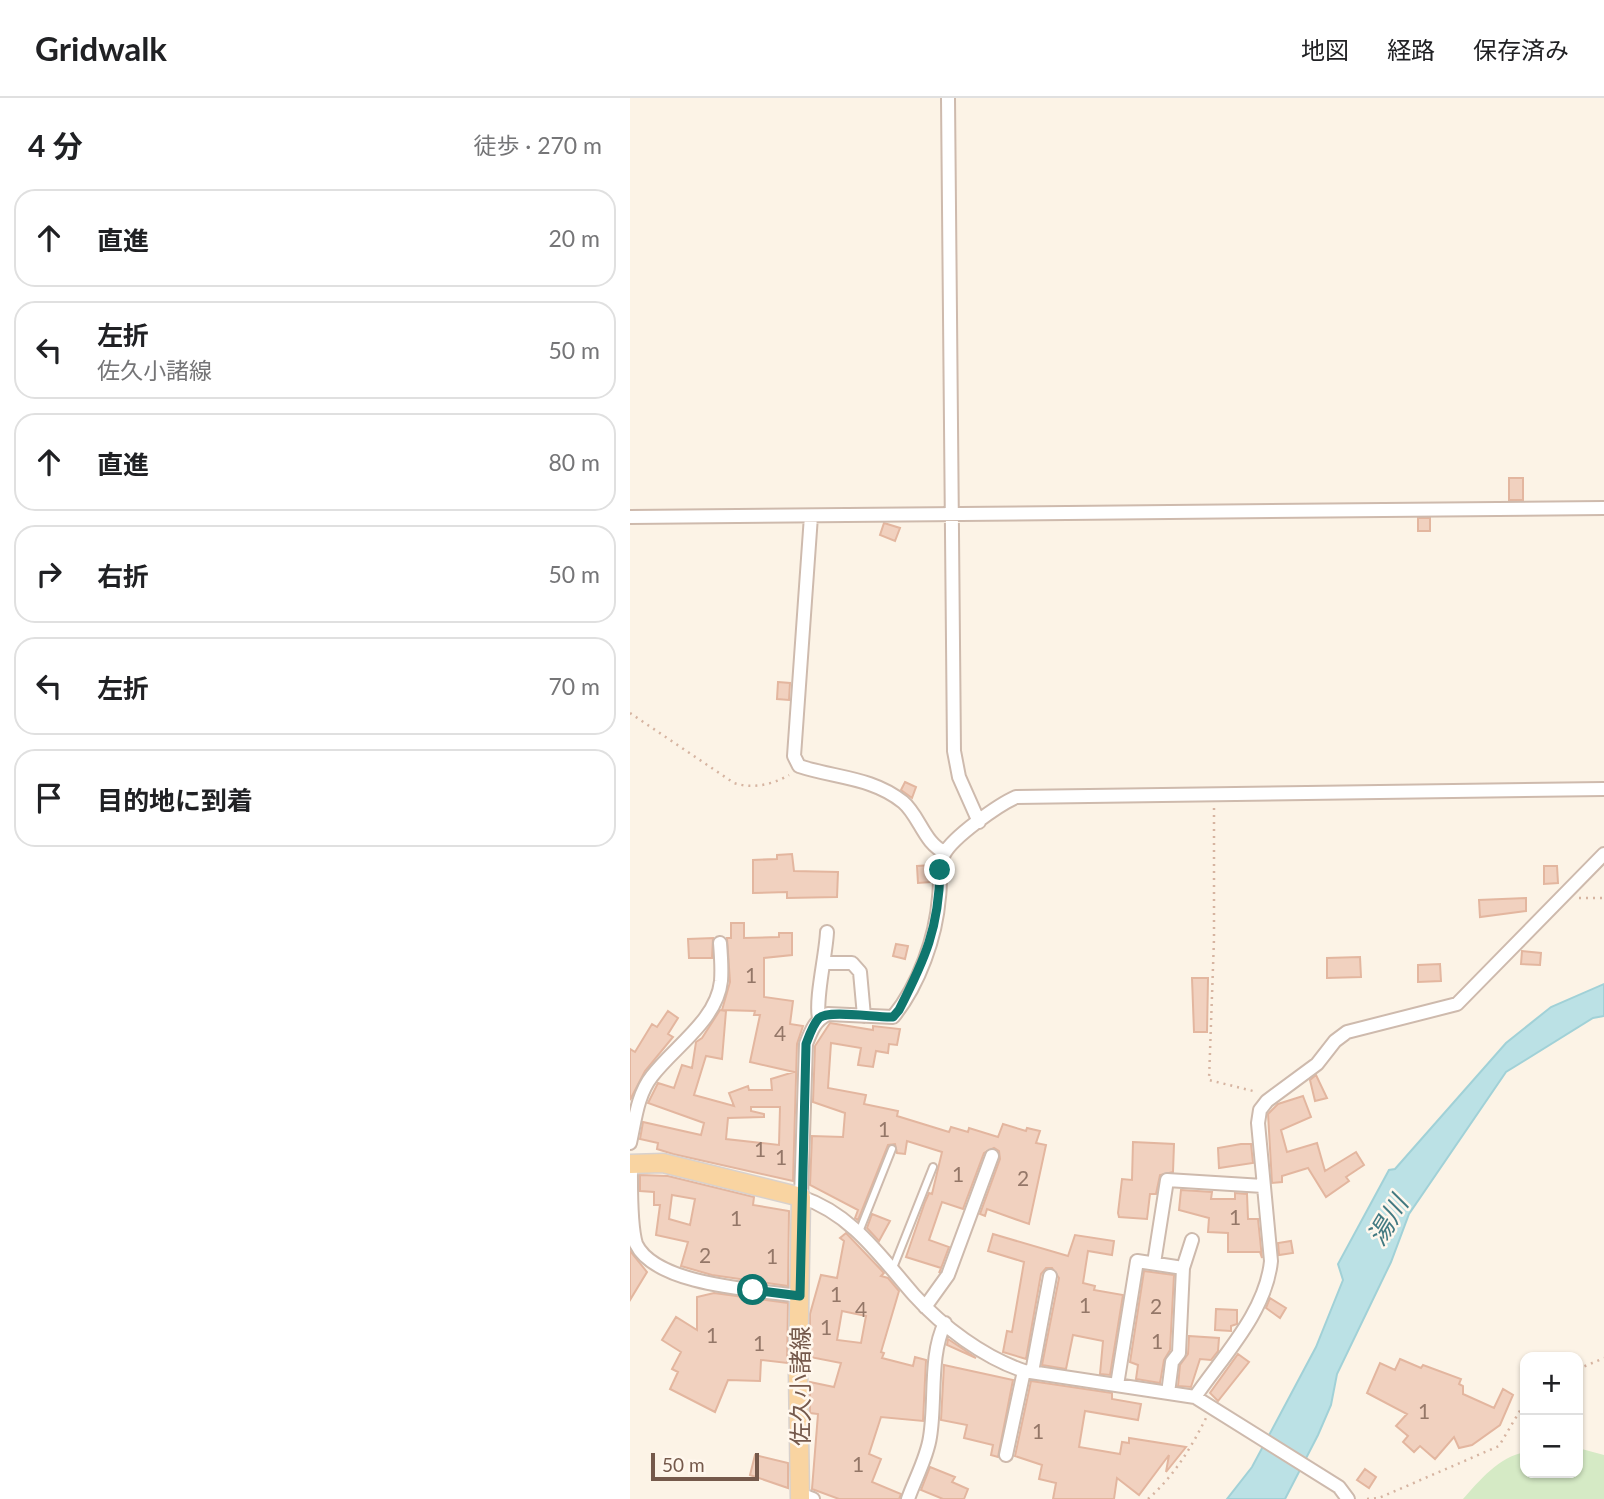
<!DOCTYPE html>
<html lang="ja">
<head>
<meta charset="utf-8">
<style>
	body { margin:0; font-family:Lato,"Noto Sans JP",sans-serif; background:#f6f6f6; color:#202124 }
	.controls { position:absolute; right:21px; bottom:21px; display:grid; overflow:hidden; border-radius:14px; box-shadow:0 2px 5px #0004 }
	.controls button { width:63px; height:63px; display:grid; place-items:center; padding:0; border:0; border-bottom:2px solid #e0e0e0; background:#fff; color:#202124; font:35px sans-serif }
	.scale { position:absolute; left:21px; bottom:18px; width:108px; box-sizing:border-box; padding-left:7px; border:4px solid #75594b; border-top:0; font-size:19px; line-height:24px; white-space:nowrap; color:#75594b; -webkit-text-stroke:5px #fff7ed; paint-order:stroke }
	.stop { position:absolute; width:21px; height:21px; margin:-16px; border:5px solid #0f766e; border-radius:50%; background:#fff }
	.stop.end { background:#0f766e; border-color:#fff; box-shadow:0 2px 7px #0008 }
	.list { margin:0; padding:0; list-style:none }
	h2 { display:flex; justify-content:space-between; align-items:center; height:91px; margin:0; padding:0 28px; font-size:30px }
	h2 small { font-size:23px; font-weight:400; color:#757577 }
	.list li { display:grid; grid-template-columns:46px 1fr auto; gap:21px; align-items:center; box-sizing:border-box; height:98px; margin:0 14px 14px; padding:0 14px; border:2px solid #e0e0e0; border-radius:21px }
	.list b { display:block; font-size:26px; white-space:nowrap }
	.list p { margin:0; font-size:23px; white-space:nowrap; color:#757577 }
	.list em { font-size:23px; font-style:normal; color:#757577 }
	.icon { flex:none; width:38px; height:38px; fill:none; stroke:currentColor; stroke-width:2; stroke-linecap:round; stroke-linejoin:round }
	.map { position:relative; flex:none; width:974px; height:1401px; overflow:hidden }
	header { display:flex; align-items:center; gap:42px; box-sizing:border-box; height:98px; padding:0 35px; background:#fff; border-bottom:2px solid #e0e0e0 }
	header strong { font-size:33px }
	nav { display:flex; gap:38px; margin-inline-start:auto; font-size:24px }
	main { display:flex }
	aside { flex:1; background:#fff }
	.map>svg:first-child { display:block }
</style>
</head>
<body>
<header>
<strong>Gridwalk</strong>
<nav><a>地図</a><a>経路</a><a>保存済み</a></nav>
</header>
<main>
<aside>
<h2>4 分<small>徒歩 · 270 m</small></h2>
<ul class="list">
<li><svg class="icon" aria-label="ahead" viewBox="0 0 24 24"><path d="M12 20V5M6 11l6-6 6 6"/></svg><div><b>直進</b></div><em>20 m</em></li>
<li><svg class="icon" aria-label="left" viewBox="0 0 24 24"><path d="M17 20v-9H6M10 6l-5 5 5 5"/></svg><div><b>左折</b><p>佐久小諸線</p></div><em>50 m</em></li>
<li><svg class="icon" aria-label="ahead" viewBox="0 0 24 24"><path d="M12 20V5M6 11l6-6 6 6"/></svg><div><b>直進</b></div><em>80 m</em></li>
<li><svg class="icon" aria-label="right" viewBox="0 0 24 24"><path d="M7 20v-9h11M14 6l5 5-5 5"/></svg><div><b>右折</b></div><em>50 m</em></li>
<li><svg class="icon" aria-label="left" viewBox="0 0 24 24"><path d="M17 20v-9H6M10 6l-5 5 5 5"/></svg><div><b>左折</b></div><em>70 m</em></li>
<li><svg class="icon" aria-label="arrive" viewBox="0 0 24 24"><path d="M6 21V4h12l-3 4 3 4H6"/></svg><div><b>目的地に到着</b></div></li>
</ul>
</aside>
<div class="map">
<svg width="974" height="1401" viewBox="0 0 974 1401">
	<rect width="100%" height="100%" fill="#fcf3e6"/>
	<path fill="#d5eac5" d="M948,1350L974,1357V1401H833C850,1382 869,1359 895,1354V1375H948Z"/>
	<path fill="#bbe1e5" stroke="#a1d1d7" stroke-width="2" d="M974,886V918L963,920L876,974L779,1116L761,1164L707,1276L701,1307L688,1337L655,1401H597L622,1369L686,1249L713,1182L708,1166L759,1072L765,1071L876,945L921,909Z"/>
	<path fill="#f1d1bf" stroke="#e3b69f" stroke-width="2" fill-rule="evenodd" d="M879,380H893V402H879Z
		M788,420H800V433H788Z
		M254,425L270,430L265,443L250,437Z
		M148,584L160,585L159,602L147,601Z
		M275,684L286,689L282,700L271,692Z
		M162,756L164,773L208,774L207,799L157,800V794L123,795V762L147,761V757Z
		M302,767L301,784L288,785L287,768Z
		M914,768H927L928,785L914,786Z
		M896,800V813L850,819L849,802Z
		M101,825H114V840L149,839V835H162V857L134,860V899L163,903L160,926L173,928L167,946L163,1083L43,1056L27,1051L28,1045L10,1041L13,1024L71,1037L74,1025L18,1005L28,985L44,990L52,967L62,970L66,944L72,940L90,912L96,913L92,961L76,958L64,997L104,1008L99,995L118,988L119,992H142L141,981L164,974L120,964L130,917H124L125,913L92,912L100,884L97,840H101ZM121,1009H150L149,1047L96,1041L98,1020L134,1019V1016L121,1013Z
		M83,840L82,860H59L58,841Z
		M266,846L278,848L275,861L263,858Z
		M892,853L911,855L910,867L891,866Z
		M730,859L731,879L697,880V860Z
		M810,866L811,883L788,884V867Z
		M562,880H578L577,934H564Z
		M38,913L48,920L38,936L43,939L15,973L0,1002V951L5,954L22,926L27,929Z
		M200,925L243,932V928L270,931L267,947L259,946L258,955L246,953L243,969L228,967L231,950L201,945L198,990L236,997L234,1006L268,1013L267,1018L319,1034L321,1029L338,1034L339,1030L368,1039L373,1026L396,1033L397,1030L410,1033L406,1045L416,1047L399,1126L357,1111L355,1118L350,1116L370,1061L369,1053L364,1050L354,1055L333,1111L312,1104L299,1142L319,1149L310,1173L309,1175L311,1170L276,1159L295,1104L299,1095L302,1096L312,1054L277,1043L275,1056L267,1055L265,1046L258,1047L228,1122L225,1120L228,1112L180,1087L182,1038L213,1039L215,1015L183,1004L185,948Z
		M686,977L697,1000L685,1003L680,982Z
		M673,998L681,1019L651,1032L657,1054L687,1045L695,1073L726,1054L734,1067L716,1079L719,1083L696,1099L678,1070L652,1078V1084L642,1085L638,1016L648,1006Z
		M503,1044L544,1046L543,1074L530,1077L526,1096H520L517,1121L489,1119L488,1115L492,1081L502,1082Z
		M611,1046H621L623,1065L589,1070L588,1050Z
		M10,1077L38,1078L124,1099L123,1107L159,1113L158,1188L82,1177L51,1168L58,1144L26,1137L30,1107H24V1094L10,1093ZM42,1097L65,1101L60,1127L39,1121Z
		M551,1092L582,1094L581,1101H605V1095L617,1096L618,1121H628L632,1160L630,1154H598V1135L578,1134L579,1120L549,1112Z
		M242,1116L260,1123L249,1143L237,1130Z
		M216,1135L254,1175L251,1178L258,1180L269,1193L251,1254L254,1255L252,1260L283,1268L285,1259L296,1262L293,1323L251,1319L239,1356L251,1361L242,1384L271,1396L269,1401H209L182,1391L188,1316L180,1315V1284L204,1289L211,1265L180,1259V1216L191,1177L207,1180L214,1143L210,1140ZM212,1213L236,1218L231,1245L207,1242Z
		M363,1136L438,1158L445,1137L484,1143L482,1157L458,1153L453,1185L465,1188L464,1192L493,1197L480,1277L470,1276L473,1243L443,1237L436,1271L412,1267L429,1180L422,1170H416L411,1176L396,1261L373,1254L377,1233L382,1234L394,1164L358,1153Z
		M661,1143L663,1155L649,1157L648,1145Z
		M0,1153L17,1174L0,1202Z
		M514,1173L544,1177L540,1252L534,1262L530,1285L506,1281L508,1267L500,1264Z
		M84,1195L158,1205L157,1265L131,1262L130,1283L98,1282L85,1314L40,1291L48,1274L42,1271L51,1254L32,1242L46,1219L67,1232V1199Z
		M640,1200L656,1210L650,1220L636,1210Z
		M586,1211L607,1212V1226L601,1228V1233L585,1232Z
		M559,1238L589,1240L588,1253L581,1262L570,1261L561,1289L548,1288L550,1267L558,1256Z
		M318,1241L330,1249L346,1260L317,1247Z
		M608,1256L619,1264L588,1303L580,1295Z
		M770,1261L791,1270L793,1267L831,1281L829,1286L833,1288V1296L864,1310L873,1291L883,1297L870,1327L842,1347L829,1350L824,1339L805,1361L790,1348L784,1354L773,1344L778,1338L766,1328L777,1316L737,1295L750,1265L765,1272Z
		M314,1267L383,1282L368,1359L361,1357L363,1347L334,1340L337,1327L311,1322Z
		M401,1283L482,1295V1301L511,1306L508,1322L455,1313L449,1349L490,1356L492,1344L499,1345V1340L556,1349L536,1374L539,1357L509,1397L487,1380L484,1401H423L426,1385L409,1381L412,1367L385,1358Z
		M125,1357L158,1365V1390L120,1377Z
		M300,1369L325,1379L322,1384L338,1391L334,1401H313L291,1392Z
		M735,1371L746,1379L739,1390L727,1382Z"/>
	<g fill="none" stroke-linecap="round" stroke-linejoin="round">
		<defs>
			<path id="service" d="M229,1134L262,1051
				M263,1170L303,1069"/>
			<path id="minor" d="M318,0L324,653L329,679L349,724
				M181,418L164,658L169,668C205,680 242,679 273,704C289,717 295,747 315,754
				M0,419L974,410
				M196,865H222L230,874L234,918
				M189,920C185,901 196,857 197,834
				M0,1045C5,1023 7,997 22,978C44,949 87,922 91,883C92,870 91,857 90,845
				M1,1066C1,1087 0,1126 6,1146C26,1188 129,1192 170,1198
				M524,1165L537,1082L633,1088
				M295,1209L318,1177L362,1058
				M402,1274L420,1178
				M487,1287L507,1163L553,1170
				M538,1295L542,1264L549,1255L553,1170L562,1142
				M565,1299C593,1258 636,1214 641,1163L628,1025L630,1012L637,1003L687,966L705,943L717,934L827,906L974,756
				M376,1357L394,1273
				M170,1396L183,1401
				M278,1401C285,1381 297,1360 300,1339C306,1303 299,1257 315,1225
				M718,1401L709,1389L565,1299L394,1273C353,1259 313,1229 284,1197C250,1158 222,1116 171,1099L176,946C181,933 185,922 198,916L263,919C289,887 306,839 309,799C311,784 308,770 314,756C323,739 368,707 386,699L974,691"/>
			<path id="primary" d="M0,1066L33,1065L171,1099L168,1273L170,1401"/>
		</defs>
		<use href="#service" stroke="#cebaad" stroke-width="10"/>
		<use href="#minor" stroke="#cebaad" stroke-width="16"/>
		<use href="#primary" stroke="#d8d1cd" stroke-width="21"/>
		<path stroke="#d6b4a1" stroke-width="2.5" stroke-dasharray="2 5" stroke-linecap="butt" d="M0,615L104,685C122,691 142,687 159,677
			M584,710V841L579,982L627,994
			M949,800H974
			M948,1271L974,1260
			M518,1401C544,1378 561,1350 576,1320
			M737,1401L749,1400L869,1348L895,1304"/>
		<use href="#service" stroke="#fff" stroke-width="6"/>
		<use href="#minor" stroke="#fff" stroke-width="12"/>
		<use href="#primary" stroke="#f9d4a1" stroke-width="18"/>
	</g>
	<g fill="none" stroke-linecap="round" stroke-linejoin="round">
		<path stroke="#0f766e" stroke-width="9" d="M123,1192L170,1198L176,946C179,938 183,926 189,920C199,911 247,920 263,919L269,912C295,861 309,830 310,772"/>
	</g>
	<g text-anchor="middle" dominant-baseline="central" stroke-width="5" stroke-linejoin="round" paint-order="stroke">
		<g font-size="21" fill="#947768">
			<text x="121" y="876">1</text>
			<text x="150" y="934">4</text>
			<text x="254" y="1030">1</text>
			<text x="130" y="1050">1</text>
			<text x="151" y="1058">1</text>
			<text x="328" y="1075">1</text>
			<text x="393" y="1079">2</text>
			<text x="605" y="1118">1</text>
			<text x="106" y="1119">1</text>
			<text x="75" y="1156">2</text>
			<text x="142" y="1157">1</text>
			<text x="206" y="1195">1</text>
			<text x="455" y="1206">1</text>
			<text x="526" y="1207">2</text>
			<text x="231" y="1210">4</text>
			<text x="196" y="1228">1</text>
			<text x="82" y="1236">1</text>
			<text x="527" y="1242">1</text>
			<text x="129" y="1244">1</text>
			<text x="794" y="1312">1</text>
			<text x="408" y="1332">1</text>
			<text x="228" y="1365">1</text>
		</g>
		<g font-size="24" fill="#75594b" stroke="#fff7ed">
			<text transform="translate(169 1288) rotate(-90)">佐久小諸線</text>
		</g>
		<g font-size="26" font-style="italic" fill="#427981" stroke="#fff7ed">
			<text transform="translate(757 1122) rotate(-59)">湯川</text>
		</g>
	</g>
</svg>
<div class="controls">
<button>+</button>
<button>−</button>
</div>
<div class="scale">50 m</div>
<div class="stop" style="left:123px;top:1192px"></div>
<div class="stop end" style="left:310px;top:772px"></div>
</div>
</main>
</body>
</html>
